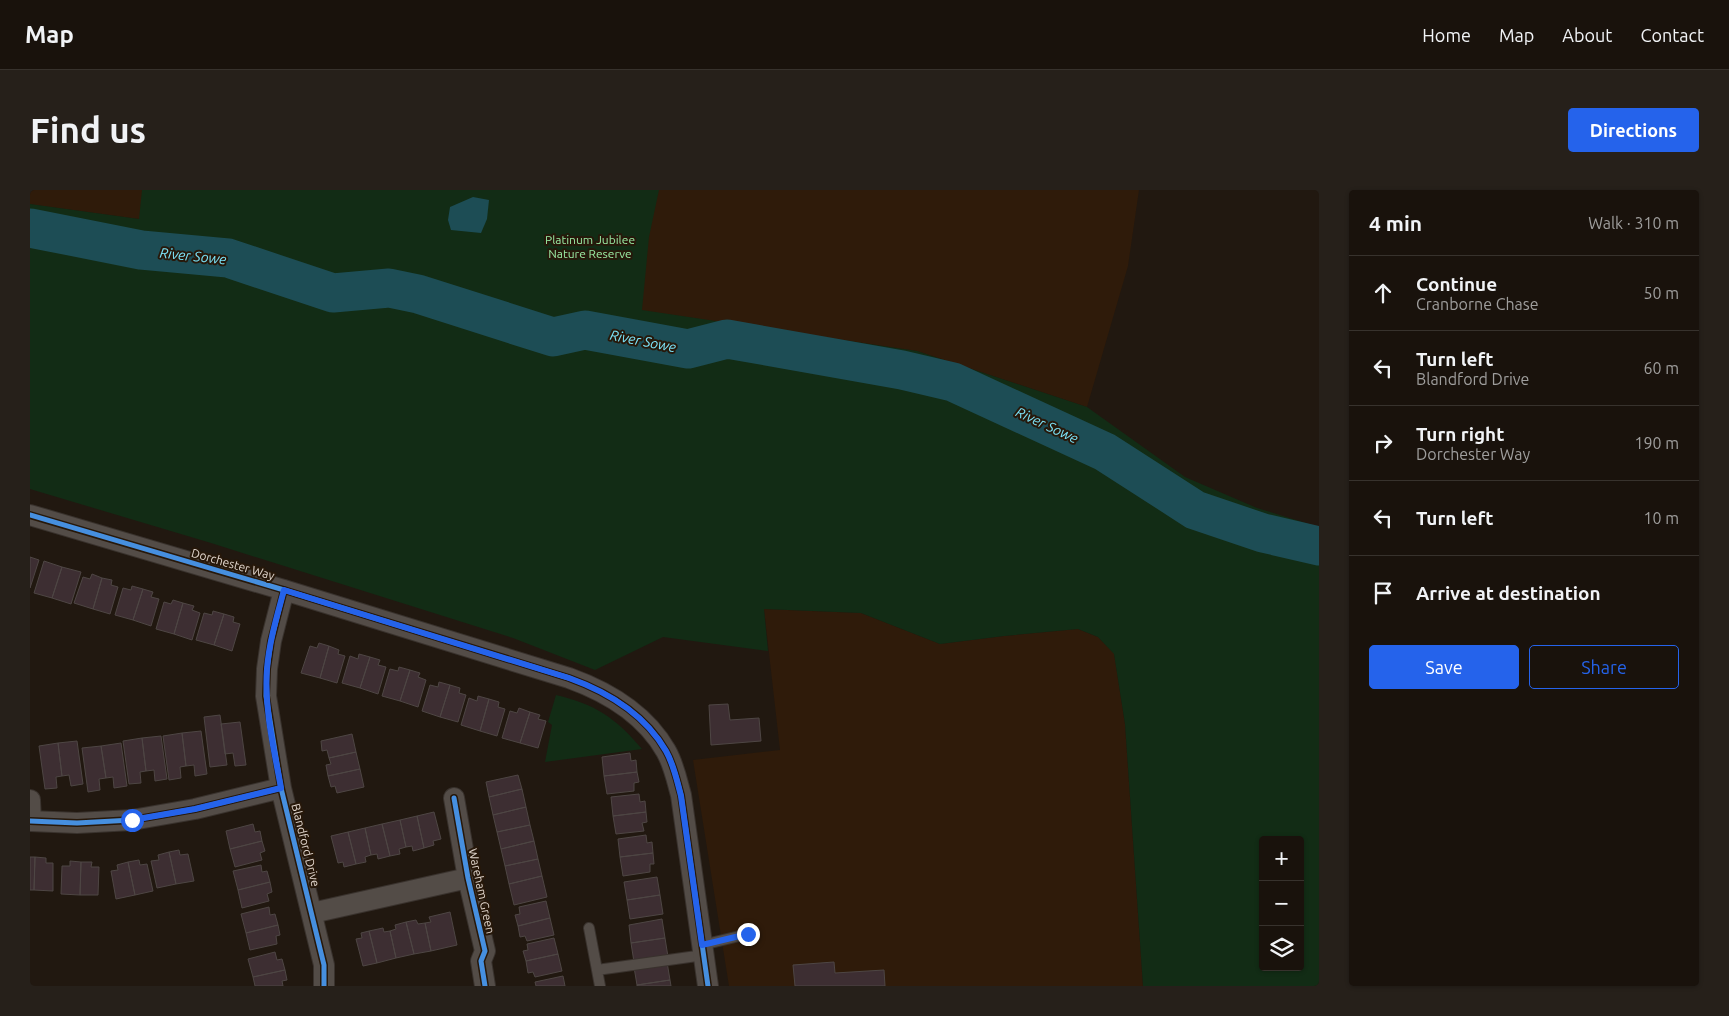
<!DOCTYPE html>
<html lang="en">
<head>
<meta charset="utf-8">
<style>
	body { margin:0; font-family:Ubuntu,sans-serif; background:#26201a; color:#f1f3f6 }
	.controls { position:absolute; right:15px; bottom:15px; display:grid; overflow:hidden; border-radius:5px; box-shadow:0 1px 4px #0004 }
	.controls button { width:45px; height:45px; display:grid; place-items:center; padding:0; border:0; border-bottom:1px solid #37322d; background:#19120c; color:#f1f3f6; font:25px sans-serif }
	.stop { position:absolute; width:15px; height:15px; margin:-11px; border:4px solid #2563eb; border-radius:50%; background:#fff }
	.stop.end { background:#2563eb; border-color:#fff; box-shadow:0 1px 5px #0008 }
	.list { margin:0; padding:0; list-style:none }
	h2 { display:flex; justify-content:space-between; align-items:center; height:65px; margin:0; padding:0 20px; font-size:21px }
	h2 small { font-size:16px; font-weight:400; color:#9f9e9d }
	.list li { display:grid; grid-template-columns:32px 1fr auto; gap:15px; align-items:center; box-sizing:border-box; height:75px; padding:0 20px; border-top:1px solid #37322d }
	.list b { display:block; font-size:19px; white-space:nowrap }
	.list p { margin:0; font-size:16px; white-space:nowrap; color:#9f9e9d }
	.list em { font-size:16px; font-style:normal; color:#9f9e9d }
	.actions { display:flex; gap:10px; padding:15px 20px }
	.actions a { flex:1; padding:11px 0; border:1px solid #2563eb; border-radius:5px; text-align:center; font-size:18px; color:#2563eb }
	.actions .main { background:#2563eb; color:#fff }
	.icon { flex:none; width:28px; height:28px; fill:none; stroke:currentColor; stroke-width:2; stroke-linecap:round; stroke-linejoin:round }
	.map { position:relative; flex:none; width:1289px; height:796px; overflow:hidden; border-radius:5px }
	header { display:flex; align-items:center; gap:30px; box-sizing:border-box; height:70px; padding:0 25px; background:#19120c; border-bottom:1px solid #37322d }
	header strong { font-size:24px }
	nav { display:flex; gap:28px; margin-inline-start:auto; font-size:18px }
	.intro { display:flex; align-items:center; justify-content:space-between; box-sizing:border-box; height:120px; padding:0 30px }
	h1 { margin:0; font-size:35px }
	.button { padding:12px 22px; border-radius:5px; background:#2563eb; color:#fff; font-size:18px; font-weight:700 }
	main { display:flex; gap:30px; padding:0 30px }
	aside { flex:1; background:#19120c; border-radius:5px; box-shadow:0 1px 4px #0004 }
	.map>svg:first-child { display:block }
</style>
</head>
<body>
<header>
<strong>Map</strong>
<nav><a>Home</a><a>Map</a><a>About</a><a>Contact</a></nav>
</header>
<div class="intro"><h1>Find us</h1><a class="button">Directions</a></div>
<main>
<div class="map">
<svg width="1289" height="796" viewBox="0 0 1289 796">
	<rect width="100%" height="100%" fill="#211810"/>
	<path fill="#2f1b0a" d="M0,0H1109L1098,76L1057,217L887,161L471,100L109,29L5,15L0,14Z
		M734,419L831,423L910,454L974,446L1048,439L1068,447L1084,463L1095,534L1113,796H699L663,570L750,560Z"/>
	<path fill="#122c15" fill-rule="evenodd" d="M112,0H629L619,47L612,120L887,161L1057,217L1155,287L1227,318L1289,337V796H1113L1095,534L1084,464L1068,447L1048,439L974,446L910,454L831,423L734,419L738,461L633,447L565,480L483,448L181,353L0,299V14L109,29ZM1233,650H1270V777H1233Z
		M526,505C565,514 586,528 612,559L515,572L522,535L518,532Z"/>
	<path fill="#1d4d55" d="M443,7L459,10L457,29L451,43L421,40L418,30L420,17Z"/>
	<g fill="none" stroke-linecap="round" stroke-linejoin="round">
		<path stroke="#1d4d55" stroke-width="39" d="M0,38L111,60L198,68L303,103L359,98L388,104L523,147L555,140L658,159L697,149L872,180L923,192L1075,262L1165,320L1233,343L1289,356"/>
	</g>
	<path fill="#3d2e32" stroke="#4e4644" d="M0,367L9,370L0,398Z
		M14,371L32,377L22,408L4,403Z
		M32,377L51,382L41,414L22,408Z
		M62,384L72,388L63,419L44,413L53,387L60,389Z
		M72,388L82,390L81,395L88,397L80,424L63,419Z
		M102,396L113,399L103,430L85,425L93,398L101,400Z
		M113,399L123,402L121,407L129,409L121,436L103,430Z
		M143,410L153,413L144,444L126,439L134,412L141,414Z
		M153,413L164,416L162,420L170,423L162,450L144,444Z
		M183,421L194,424L184,455L166,450L174,423L182,425Z
		M194,424L204,427L203,432L210,434L202,461L184,455Z
		M289,453L299,456L290,488L271,483L280,456L287,458Z
		M299,456L309,460L308,464L315,466L307,493L290,488Z
		M329,464L340,467L330,498L312,493L320,466L328,469Z
		M340,467L350,470L348,475L356,477L348,504L330,498Z
		M369,477L380,480L370,511L352,506L360,479L368,481Z
		M380,480L390,483L388,487L396,490L388,517L370,511Z
		M409,492L420,495L410,527L392,521L400,495L408,497Z
		M420,495L430,498L429,503L436,505L428,532L410,527Z
		M448,506L459,509L450,541L431,535L439,508L447,511Z
		M459,509L469,512L468,517L475,519L467,546L450,541Z
		M698,514L700,530L729,528L731,551L681,555L679,515Z
		M489,518L500,522L490,553L472,548L480,521L487,523Z
		M500,522L510,525L508,529L516,531L508,558L490,553Z
		M190,525L197,575L180,577L174,527Z
		M210,532L216,575L205,576L203,563L195,564L191,534Z
		M171,541L177,584L165,586L164,575L156,576L152,543Z
		M152,543L156,576L150,577L151,588L139,590L133,546Z
		M322,544L326,562L299,568L297,560L292,561L291,551Z
		M131,546L137,589L125,591L124,580L116,581L112,548Z
		M112,548L116,581L110,582L111,593L99,594L93,551Z
		M47,551L53,594L41,596L39,585L32,586L28,553Z
		M28,553L32,586L26,587L27,598L15,599L9,556Z
		M91,553L97,596L84,598L83,587L76,588L71,556Z
		M71,556L76,588L69,589L70,600L58,602L52,558Z
		M326,562L330,579L298,586L296,575L301,574L299,568Z
		M600,563L601,571L606,570L607,582L574,586L572,567Z
		M330,579L334,597L307,603L305,596L301,597L298,586Z
		M607,582L609,592L604,593V601L577,604L574,586Z
		M488,585L492,599L459,607L456,592Z
		M492,599L496,617L463,625L459,607Z
		M609,604L610,612L615,611L616,622L583,626L581,607Z
		M496,617L500,635L467,642L463,625Z
		M404,622L411,649L403,651L404,655L394,658L387,626Z
		M616,622L617,632L612,633L614,641L586,644L583,626Z
		M387,626L394,658L383,661L382,656L376,657L370,630Z
		M370,630L376,657L369,659L370,664L360,666L352,634Z
		M223,634L225,642L230,641L232,651L200,659L196,641Z
		M352,634L360,666L348,669L347,664L341,665L335,638Z
		M500,635L504,651L471,659L467,642Z
		M335,638L341,665L335,667L336,672L326,674L318,642Z
		M318,642L326,674L314,677L313,672L308,673L301,646Z
		M616,645L617,653L622,652L623,663L590,667L588,649Z
		M232,651L235,661L230,663L232,670L205,677L200,659Z
		M504,651L508,669L475,676L471,659Z
		M149,660L150,665L158,664L164,691L146,694L139,662Z
		M139,662L146,694L127,698L121,671L129,670L128,665Z
		M623,663L624,674H620V682L593,686L590,667Z
		M0,667H5L4,700H0Z
		M5,667L16,668V673H23V701L4,700Z
		M508,669L512,686L479,694L475,676Z
		M109,670L110,675L117,674L123,701L105,705L98,672Z
		M40,671L51,672L50,705L31,704L32,676H40Z
		M51,672H62L61,677H69L68,705H50Z
		M98,672L105,705L86,709L81,681L88,680L87,675Z
		M231,675L232,682L237,681L240,692L208,700L203,681Z
		M512,686L517,707L484,715L479,694Z
		M627,687L630,705L597,710L594,692Z
		M240,692L242,702L237,704L239,711L212,718L208,700Z
		M630,705L633,724L600,729L597,710Z
		M516,711L520,728L488,736L485,725L490,724L489,717Z
		M239,717L240,725L245,724L248,735L216,743L211,724Z
		M420,722L427,755L401,761L395,733L401,732L399,727Z
		M520,728L524,745L497,751L495,746L490,747L488,736Z
		M632,729L635,748L601,753L599,735Z
		M386,730L388,734L395,733L401,761L384,764L376,732Z
		M376,732L384,764L366,768L360,741L366,739L365,735Z
		M248,735L250,745L246,746L247,754L220,760L216,743Z
		M353,738L354,742L360,741L366,768L347,773L339,741Z
		M339,741L347,773L333,776L326,749L332,748L331,743Z
		M524,748L528,764L496,771L493,761L498,760L497,754Z
		M635,748L638,767L604,772L601,753Z
		M245,762L247,770L252,769L255,780L223,787L218,769Z
		M528,764L532,781L505,787L503,782L498,783L496,771Z
		M637,772L640,790L607,795L604,777Z
		M804,772L805,783L854,780L855,796H765L763,775Z
		M255,780L257,790L252,791L253,796H225L223,787Z
		M533,786L535,796H506L505,792Z
		M640,790L641,796H607V795Z"/>
	<g fill="none" stroke-linecap="round" stroke-linejoin="round">
		<defs>
			<path id="lane" d="M559,738L567,780
				M672,755L718,744
				M570,796L567,780L674,765"/>
			<path id="street" d="M0,325L254,400L539,488C578,502 615,524 636,561C644,575 647,591 651,605L678,796
				M254,400L241,451L237,479L236,506L251,598L294,775V796
				M424,608L438,688L455,761L451,771L455,796
				M0,610L1,631
				M0,631L47,633L102,630L165,619L251,598
				M282,723L438,688"/>
		</defs>
		<use href="#lane" stroke="#39322d" stroke-width="12"/>
		<use href="#street" stroke="#39322d" stroke-width="22"/>
		<use href="#lane" stroke="#534c47" stroke-width="10"/>
		<use href="#street" stroke="#534c47" stroke-width="20"/>
		<defs>
			<path id="cycleway" d="M0,325L254,400L539,488C578,502 615,524 636,561C644,575 647,591 651,605L678,796
				M254,400L241,451L237,479L236,506L251,598L294,775V796
				M424,608L438,688L455,761L451,771L455,796
				M0,631L47,633L102,630L165,619L251,598"/>
		</defs>
		<use href="#cycleway" stroke="#27180a" stroke-width="8"/>
		<use href="#cycleway" stroke="#468fdf" stroke-width="5"/>
	</g>
	<g fill="none" stroke-linecap="round" stroke-linejoin="round">
		<path stroke="#2563eb" stroke-width="6" d="M102,630L165,619L251,598C244,559 234,519 237,479C239,452 247,426 254,400L539,488C578,502 615,525 636,561C644,575 647,591 651,606L672,755L718,744"/>
	</g>
	<g text-anchor="middle" dominant-baseline="central" stroke-width="4" stroke-linejoin="round" paint-order="stroke">
		<g font-size="12" fill="#99eaa3" stroke="#27180a">
			<text x="560" y="49">Platinum Jubilee<tspan x="560" dy="14">Nature Reserve</tspan></text>
		</g>
		<g font-size="12" fill="#e0d5cc" stroke="#27180a">
			<text transform="translate(203 374) rotate(16)">Dorchester Way</text>
			<text transform="translate(276 655) rotate(76)">Blandford Drive</text>
			<text transform="translate(452 701) rotate(78)">Wareham Green</text>
		</g>
		<g font-size="14" font-style="italic" fill="#7ce4f9" stroke="#27180a">
			<text transform="translate(163 66) rotate(6)">River Sowe</text>
			<text transform="translate(613 151) rotate(11)">River Sowe</text>
			<text transform="translate(1017 235) rotate(25)">River Sowe</text>
		</g>
	</g>
</svg>
<div class="controls">
<button>+</button>
<button>−</button>
<button><svg class="icon" aria-label="layers" viewBox="0 0 24 24"><path d="M12 4l9 5-9 5-9-5zM3 14l9 5 9-5"/></svg></button>
</div>
<div class="stop" style="left:102px;top:630px"></div>
<div class="stop end" style="left:718px;top:744px"></div>
</div>
<aside>
<h2>4 min<small>Walk · 310 m</small></h2>
<ul class="list">
<li><svg class="icon" aria-label="ahead" viewBox="0 0 24 24"><path d="M12 20V5M6 11l6-6 6 6"/></svg><div><b>Continue</b><p>Cranborne Chase</p></div><em>50 m</em></li>
<li><svg class="icon" aria-label="left" viewBox="0 0 24 24"><path d="M17 20v-9H6M10 6l-5 5 5 5"/></svg><div><b>Turn left</b><p>Blandford Drive</p></div><em>60 m</em></li>
<li><svg class="icon" aria-label="right" viewBox="0 0 24 24"><path d="M7 20v-9h11M14 6l5 5-5 5"/></svg><div><b>Turn right</b><p>Dorchester Way</p></div><em>190 m</em></li>
<li><svg class="icon" aria-label="left" viewBox="0 0 24 24"><path d="M17 20v-9H6M10 6l-5 5 5 5"/></svg><div><b>Turn left</b></div><em>10 m</em></li>
<li><svg class="icon" aria-label="arrive" viewBox="0 0 24 24"><path d="M6 21V4h12l-3 4 3 4H6"/></svg><div><b>Arrive at destination</b></div></li>
</ul>
<div class="actions"><a class="main">Save</a><a>Share</a></div>
</aside>
</main>
</body>
</html>
